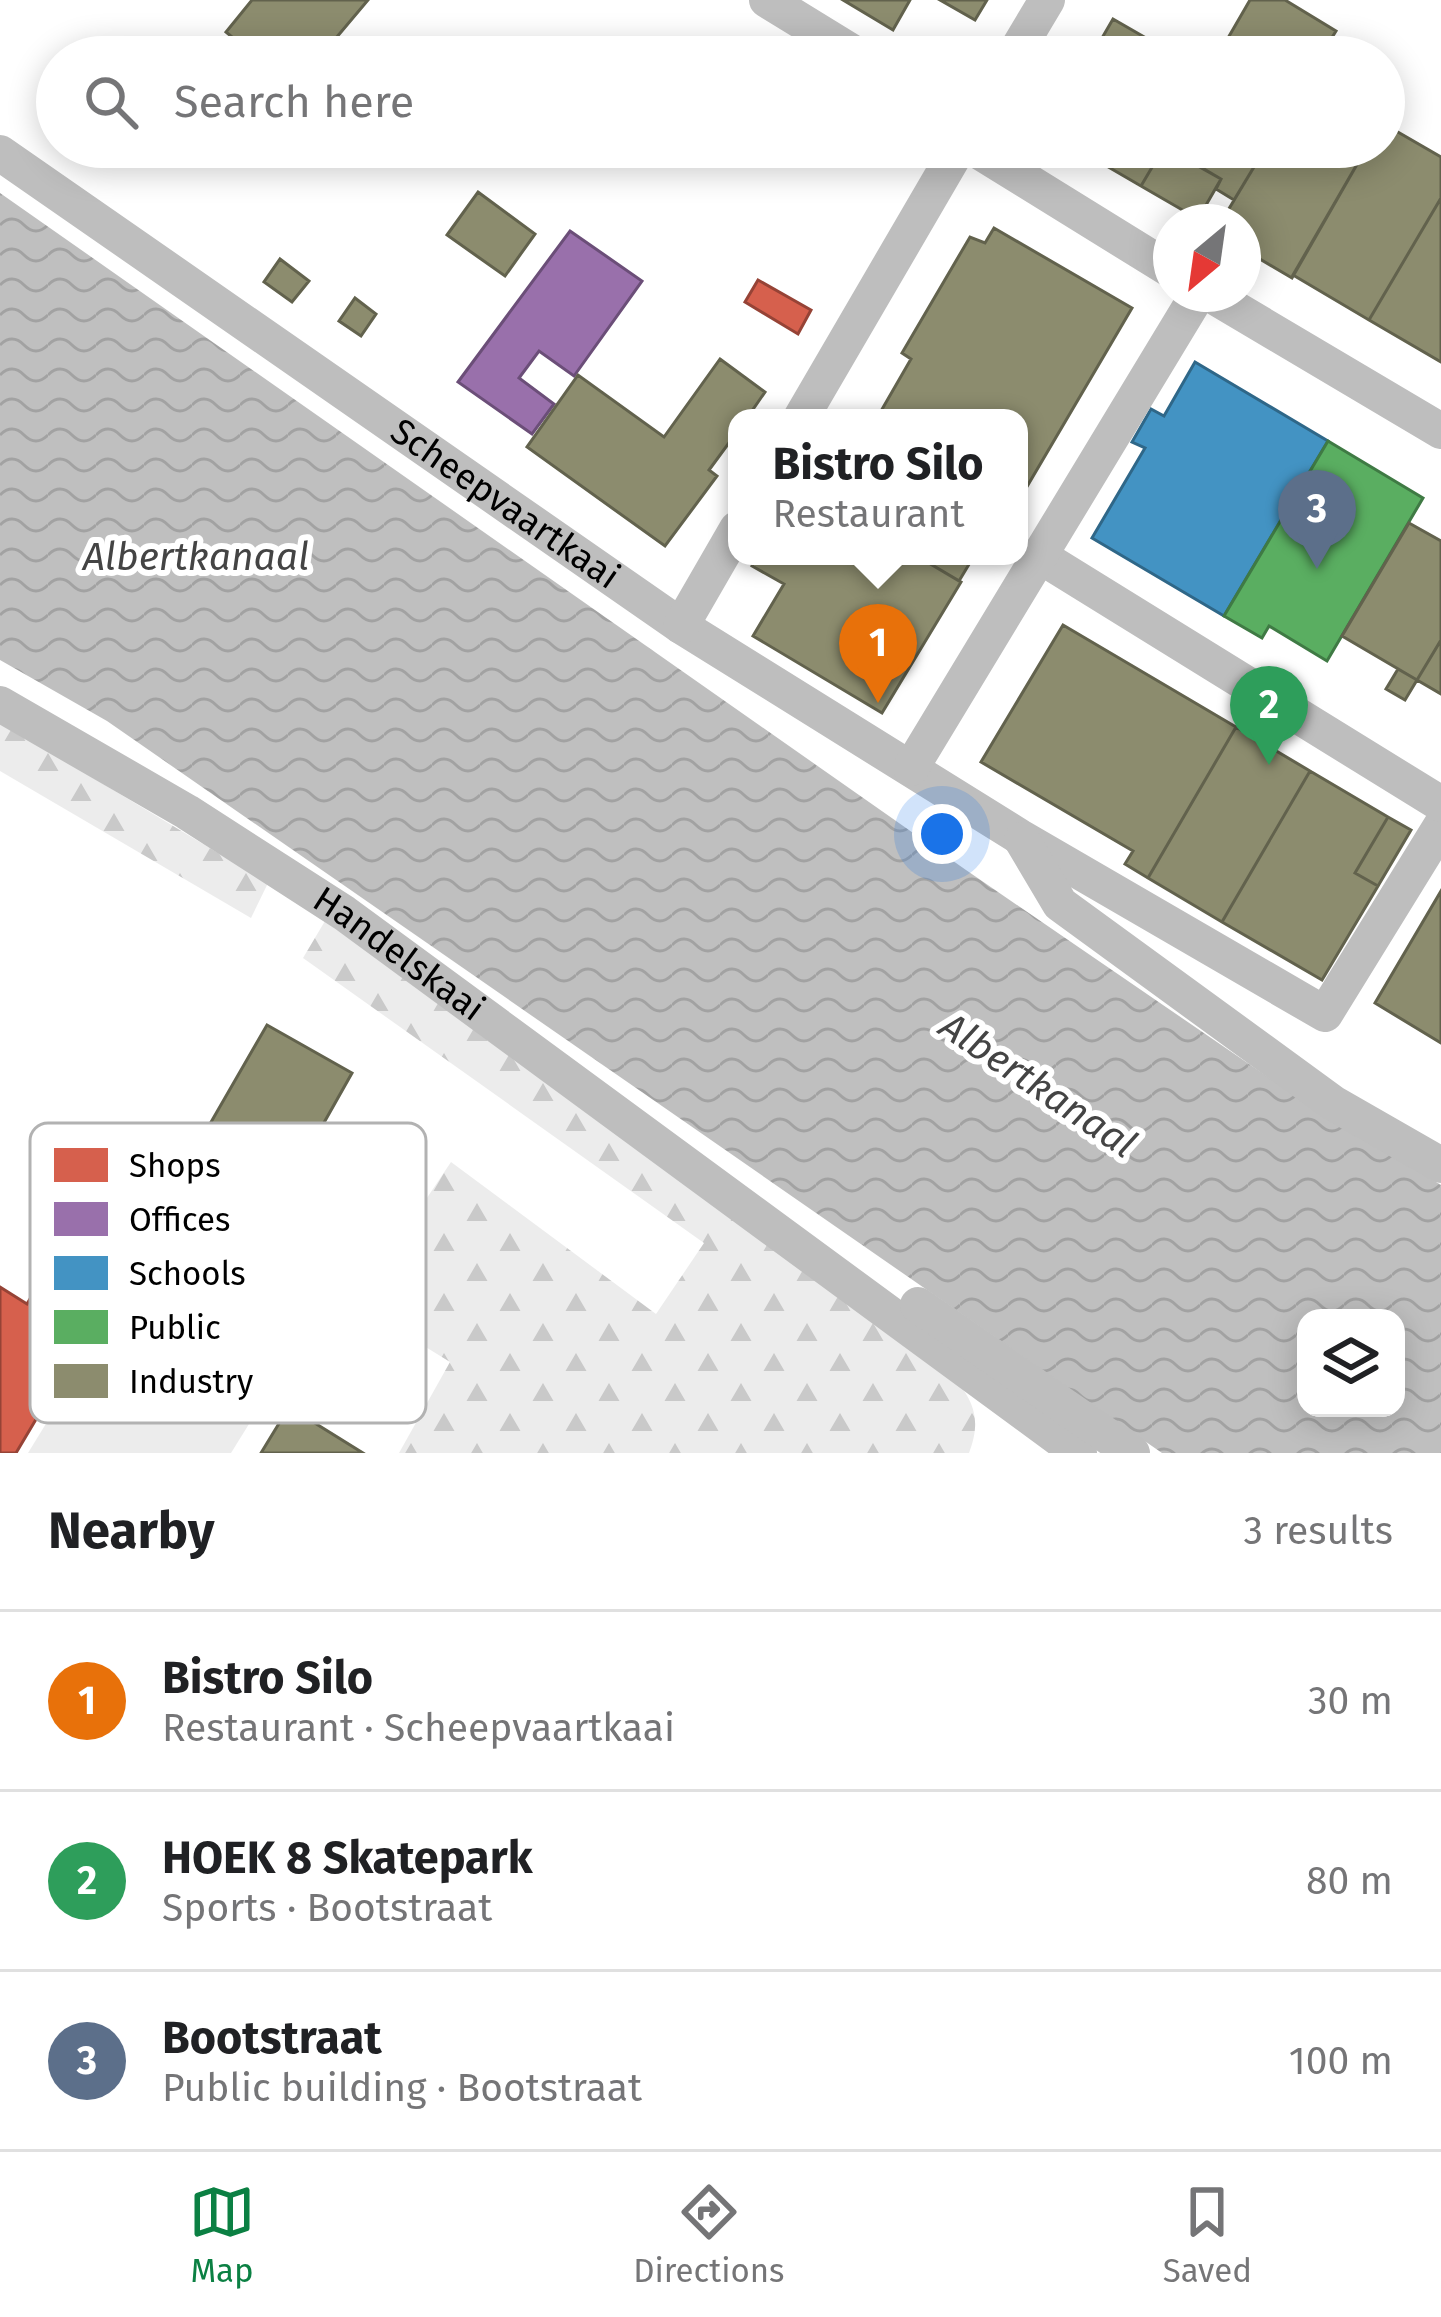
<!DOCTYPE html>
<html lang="en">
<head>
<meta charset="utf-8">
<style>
	body { margin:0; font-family:"Fira Sans",sans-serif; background:#f2f2f2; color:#202124 }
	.controls { position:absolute; right:36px; bottom:36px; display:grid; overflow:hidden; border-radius:24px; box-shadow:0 6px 30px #0003 }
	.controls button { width:108px; height:108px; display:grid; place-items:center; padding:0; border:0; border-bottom:3px solid #e0e0e0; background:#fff; color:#202124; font:60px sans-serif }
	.compass { position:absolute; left:1153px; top:204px; width:108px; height:108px; border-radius:50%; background:#fff; box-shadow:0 6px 30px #0003; rotate:209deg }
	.you { position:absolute; left:942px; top:834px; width:42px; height:42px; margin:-30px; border:9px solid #fff; border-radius:50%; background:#1a73e8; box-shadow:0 0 0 18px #1a73e833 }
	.badge { display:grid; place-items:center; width:78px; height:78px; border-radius:50%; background:#0b8043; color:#fff; font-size:39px; font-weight:700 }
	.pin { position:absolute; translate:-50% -99px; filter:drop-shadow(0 3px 6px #0008) }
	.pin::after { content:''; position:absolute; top:63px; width:42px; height:36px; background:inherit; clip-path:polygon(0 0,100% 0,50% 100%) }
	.popup { position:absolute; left:728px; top:409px; width:300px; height:156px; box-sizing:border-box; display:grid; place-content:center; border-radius:24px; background:#fff; filter:drop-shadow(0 3px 9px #0005); font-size:39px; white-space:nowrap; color:#757577 }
	.popup b { font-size:45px; color:#202124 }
	.popup::after { content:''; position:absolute; left:50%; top:100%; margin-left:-24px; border:24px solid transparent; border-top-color:#fff }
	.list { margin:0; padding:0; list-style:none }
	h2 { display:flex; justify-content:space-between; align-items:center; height:156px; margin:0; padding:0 48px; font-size:51px }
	h2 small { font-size:39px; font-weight:400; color:#757577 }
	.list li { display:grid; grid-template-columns:78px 1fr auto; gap:36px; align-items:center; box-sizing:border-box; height:180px; padding:0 48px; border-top:3px solid #e0e0e0 }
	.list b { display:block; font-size:45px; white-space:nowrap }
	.list p { margin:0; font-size:39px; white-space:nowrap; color:#757577 }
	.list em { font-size:39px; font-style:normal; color:#757577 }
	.icon { flex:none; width:66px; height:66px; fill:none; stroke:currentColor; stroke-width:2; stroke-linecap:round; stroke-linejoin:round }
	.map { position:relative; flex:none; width:1441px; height:1453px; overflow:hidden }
	.search { position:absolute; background:#fff; box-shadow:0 6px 30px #0003; left:36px; right:36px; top:36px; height:132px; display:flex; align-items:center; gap:30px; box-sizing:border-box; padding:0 42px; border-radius:66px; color:#757577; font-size:45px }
	.sheet { height:696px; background:#fff }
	nav { display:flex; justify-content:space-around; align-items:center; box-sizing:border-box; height:168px; border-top:3px solid #e0e0e0; background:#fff; font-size:33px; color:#757577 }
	nav a { display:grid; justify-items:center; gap:6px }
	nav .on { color:#0b8043 }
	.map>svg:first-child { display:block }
</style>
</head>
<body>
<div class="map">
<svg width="1441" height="1453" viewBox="0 0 1441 1453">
	<defs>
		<pattern id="forest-firs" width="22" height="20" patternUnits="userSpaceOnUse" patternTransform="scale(3)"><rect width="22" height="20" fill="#ececec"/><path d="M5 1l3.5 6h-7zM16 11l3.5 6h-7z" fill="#c9c9c9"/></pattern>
		<pattern id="water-waves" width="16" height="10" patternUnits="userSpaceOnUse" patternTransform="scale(3)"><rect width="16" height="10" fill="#bfbfbf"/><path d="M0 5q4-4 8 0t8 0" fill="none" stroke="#a2a2a2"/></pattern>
	</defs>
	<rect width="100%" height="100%" fill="#fff"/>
	<path fill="#ececec" d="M120,1303L292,1355L231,1453H28Z"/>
	<path fill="url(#forest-firs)" d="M0,722L268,883L251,918L0,771Z
		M325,921L944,1366C970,1395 984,1414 969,1453H399L450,1362L356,1304L451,1162L656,1314L704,1243L303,958Z"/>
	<path fill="url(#water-waves)" fill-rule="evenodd" d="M0,193L966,870L1306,1103L1441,1185V1453H1162L107,721L0,660ZM1306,1318H1396V1408H1306Z"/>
	<path fill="#d6604d" stroke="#964336" stroke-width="3" d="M758,280L811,310L798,334L745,302Z
		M41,1280L98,1315L16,1453H0V1287L27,1304Z"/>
	<path fill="#9970ab" stroke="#6b4e78" stroke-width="3" d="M570,231L642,281L574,376L539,351L519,378L554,404L532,434L458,382Z"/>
	<path fill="#4393c3" stroke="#2f6788" stroke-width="3" d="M1195,362L1328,441L1224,616L1092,538L1145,448L1132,442L1151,409L1164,416Z"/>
	<path fill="#5aae61" stroke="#3f7a44" stroke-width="3" d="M1328,441L1423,498L1327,661L1269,626L1262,638L1224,616Z"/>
	<path fill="#8c8c6e" stroke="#62624d" stroke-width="3" d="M252,0H368L320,57H248L251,53L226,32Z
		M843,0H910L893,30Z
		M940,0H987L975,20Z
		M1250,0H1285L1336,31L1320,57H1217Z
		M1113,19L1179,57H1091Z
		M1384,124L1441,157V198L1369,320L1293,275L1367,147H1384Z
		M1074,147H1164L1141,186Z
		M1164,147L1221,179L1198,219L1141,186Z
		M1167,147H1266L1234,200L1216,189L1221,179Z
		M1266,147H1367L1292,278L1243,249V222H1221Z
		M478,192L535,234L505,276L447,235Z
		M1441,198V362L1369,320Z
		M994,228L1132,308L1022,495L1019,418H877L911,359L902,353L970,237L985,243Z
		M280,259L309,281L292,302L264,282Z
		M355,298L376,314L361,336L339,321Z
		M720,359L765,392L747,418H737V432L709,470L717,476L665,546L527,447L578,375L664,437Z
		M1409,523L1441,541V640L1417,680L1342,636Z
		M757,556H854L868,564L873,556H917L961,582L882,713L753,636L784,584L752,566Z
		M917,556H974L959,581Z
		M1063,625L1236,727L1148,878L1125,864L1133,851L981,762Z
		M1441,640V694L1417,680Z
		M1398,669L1417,680L1405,700L1386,689Z
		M1236,727L1310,771L1222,922L1148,878Z
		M1310,771L1388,817L1355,873L1378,886L1322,980L1222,922Z
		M1388,817L1411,830L1378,886L1355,873Z
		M1441,891V1043L1375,1003Z
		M267,1025L352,1073L247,1259L161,1209Z
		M197,1258L243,1284L238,1294L192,1267Z
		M289,1407L363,1453H261Z"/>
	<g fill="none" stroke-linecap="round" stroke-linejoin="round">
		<g stroke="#bebebe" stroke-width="36">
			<path d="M767,0L860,57"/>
			<path d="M1013,57L1047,0"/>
			<path d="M972,147L1171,270"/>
			<path id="s1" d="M0,153L681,626L1020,837L1325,1014L1441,826"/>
			<path d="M1210,294L1441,431"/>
			<path d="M801,418L959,147"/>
			<path d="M1043,558L1441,804"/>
			<path d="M681,626L737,529"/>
			<path id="s2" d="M0,704L187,812L344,913L1079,1453"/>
			<path d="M911,768L1198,294"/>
			<path d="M1022,840L1060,904L1333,1103L1441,1165"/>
			<path d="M918,1305L1132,1453"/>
		</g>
	</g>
	<g text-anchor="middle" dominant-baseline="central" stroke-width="12" stroke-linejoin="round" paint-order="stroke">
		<g font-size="36" fill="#000" stroke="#fff">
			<text stroke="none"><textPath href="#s1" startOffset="615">Scheepvaartkaai</textPath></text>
			<text stroke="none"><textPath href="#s2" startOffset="471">Handelskaai</textPath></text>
		</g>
		<g font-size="39" font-style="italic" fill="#444" stroke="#fff">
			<text x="196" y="557">Albertkanaal</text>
			<text transform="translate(1038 1085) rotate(34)">Albertkanaal</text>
		</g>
	</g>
	<rect x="30" y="1123" width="396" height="300" rx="18" fill="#fff" stroke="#b2b2b2" stroke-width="3"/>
	<rect x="54" y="1148" width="54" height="34" fill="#d6604d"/>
	<rect x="54" y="1202" width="54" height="34" fill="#9970ab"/>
	<rect x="54" y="1256" width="54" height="34" fill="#4393c3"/>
	<rect x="54" y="1310" width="54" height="34" fill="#5aae61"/>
	<rect x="54" y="1364" width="54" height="34" fill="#8c8c6e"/>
	<g font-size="33" fill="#000">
		<text x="129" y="1177">Shops</text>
		<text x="129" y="1231">Offices</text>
		<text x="129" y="1285">Schools</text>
		<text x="129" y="1339">Public</text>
		<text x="129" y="1393">Industry</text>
	</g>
</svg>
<div class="controls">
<button><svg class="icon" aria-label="layers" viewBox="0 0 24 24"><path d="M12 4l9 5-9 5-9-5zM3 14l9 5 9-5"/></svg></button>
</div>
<svg class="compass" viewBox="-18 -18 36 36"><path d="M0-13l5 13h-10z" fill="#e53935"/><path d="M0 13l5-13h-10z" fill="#757577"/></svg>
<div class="you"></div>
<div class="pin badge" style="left:878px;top:703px;background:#e8710a">1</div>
<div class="popup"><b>Bistro Silo</b>Restaurant</div>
<div class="pin badge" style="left:1269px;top:765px;background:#2e9e5b">2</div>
<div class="pin badge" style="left:1317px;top:569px;background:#5c6f8a">3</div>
<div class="search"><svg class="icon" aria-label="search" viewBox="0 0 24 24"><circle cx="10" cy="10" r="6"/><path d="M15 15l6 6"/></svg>Search here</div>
</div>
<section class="sheet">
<h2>Nearby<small>3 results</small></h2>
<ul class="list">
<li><span class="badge" style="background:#e8710a">1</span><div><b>Bistro Silo</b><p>Restaurant · Scheepvaartkaai</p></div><em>30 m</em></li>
<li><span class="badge" style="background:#2e9e5b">2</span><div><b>HOEK 8 Skatepark</b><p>Sports · Bootstraat</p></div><em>80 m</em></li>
<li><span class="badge" style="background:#5c6f8a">3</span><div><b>Bootstraat</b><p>Public building · Bootstraat</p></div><em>100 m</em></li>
</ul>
</section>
<nav>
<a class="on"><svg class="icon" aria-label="map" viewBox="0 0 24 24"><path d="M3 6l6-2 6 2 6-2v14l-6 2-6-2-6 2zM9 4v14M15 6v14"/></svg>Map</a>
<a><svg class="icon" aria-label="directions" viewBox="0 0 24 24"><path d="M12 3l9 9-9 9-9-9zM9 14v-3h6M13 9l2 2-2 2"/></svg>Directions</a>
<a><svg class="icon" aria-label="saved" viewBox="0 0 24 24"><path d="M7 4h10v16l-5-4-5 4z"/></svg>Saved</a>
</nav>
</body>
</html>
